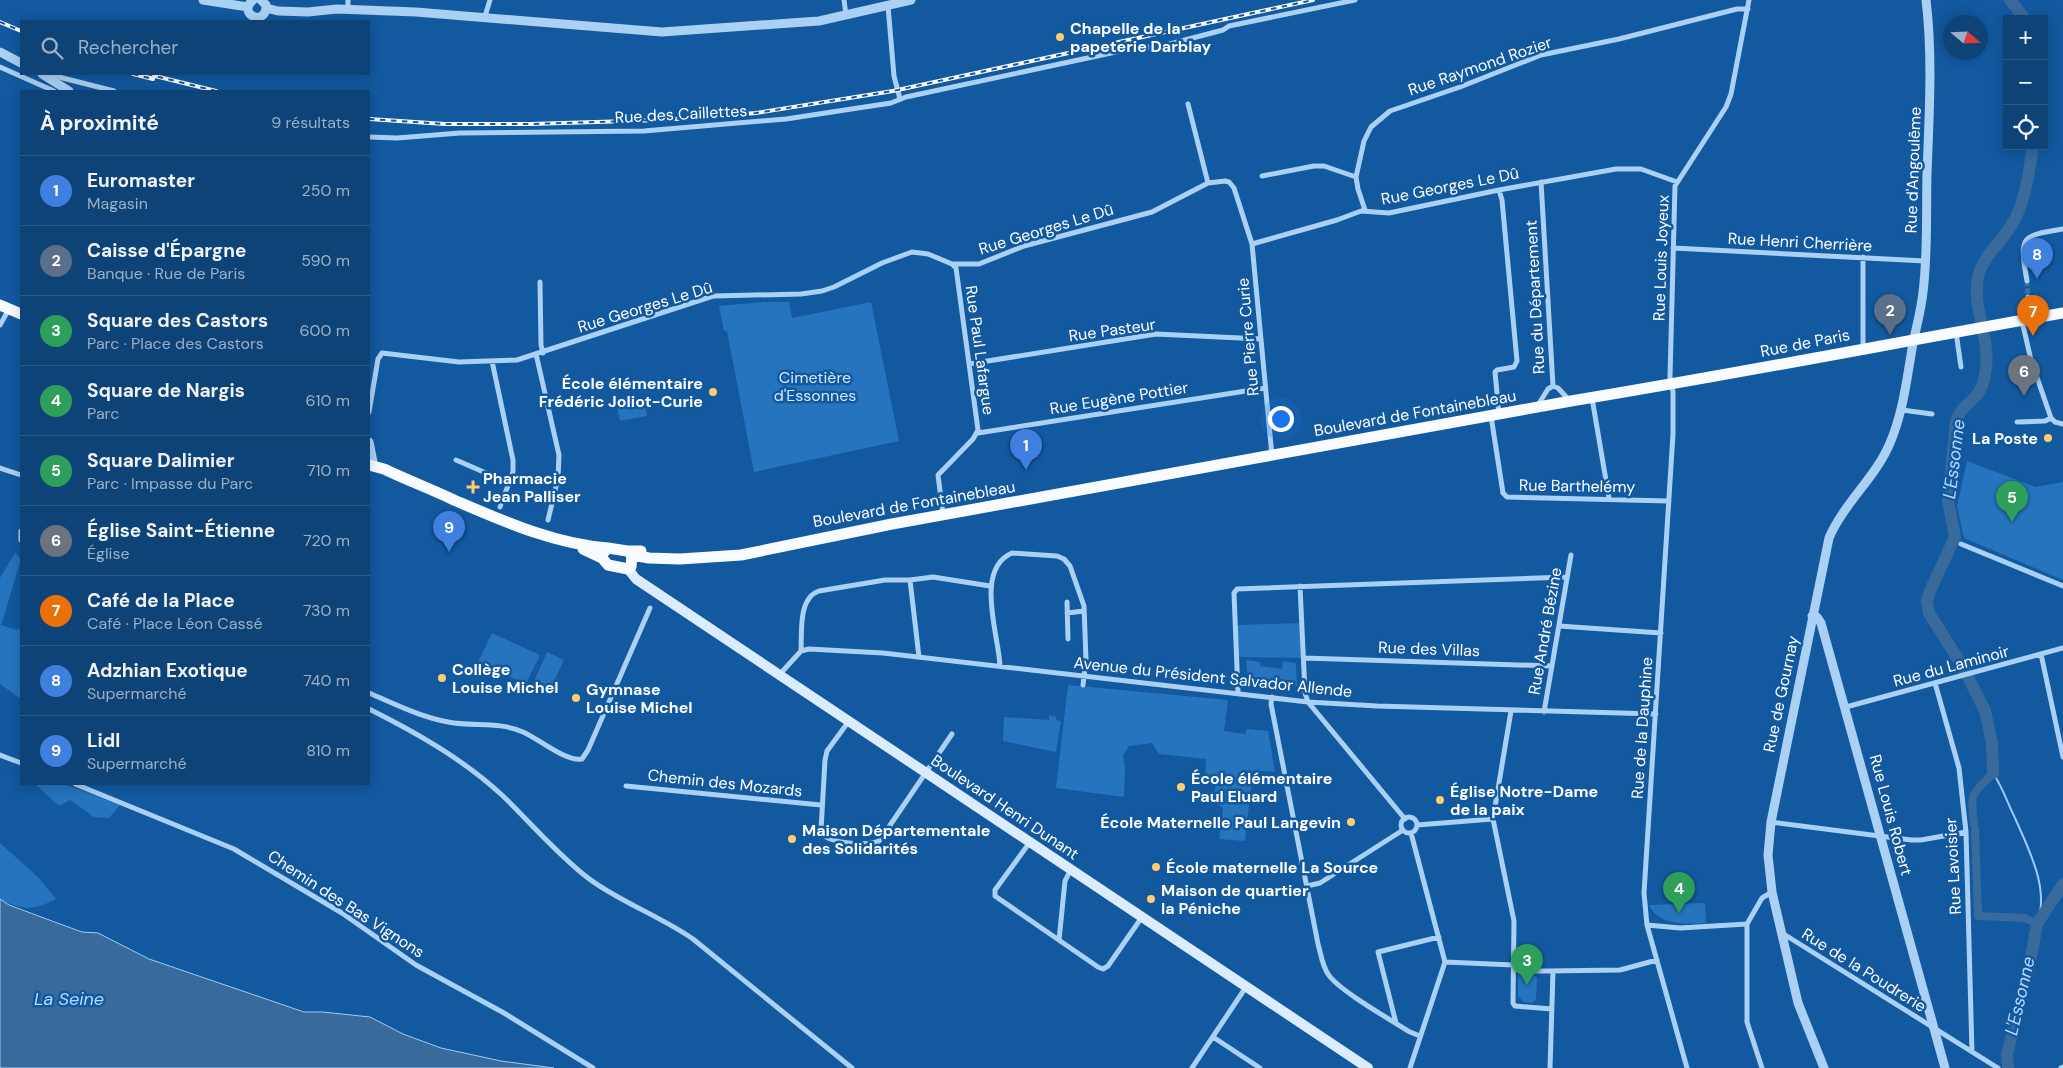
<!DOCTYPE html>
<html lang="fr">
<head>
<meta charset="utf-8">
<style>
	body { margin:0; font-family:"DM Sans",sans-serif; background:#174a7c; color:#f1f3f6 }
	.controls { position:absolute; right:15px; top:15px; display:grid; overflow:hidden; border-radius:0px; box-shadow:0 2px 12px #0003 }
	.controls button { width:45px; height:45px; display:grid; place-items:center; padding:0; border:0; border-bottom:1px solid #2e5c89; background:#0e4377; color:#f1f3f6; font:25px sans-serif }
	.compass { position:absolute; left:1943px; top:15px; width:45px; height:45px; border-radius:50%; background:#0e4377; box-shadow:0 2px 12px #0003; rotate:109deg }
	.you { position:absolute; left:1280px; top:418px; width:18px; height:18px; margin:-12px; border:4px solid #fff; border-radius:50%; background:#1a73e8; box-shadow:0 0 0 8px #1a73e833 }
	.badge { display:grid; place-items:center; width:32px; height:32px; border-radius:50%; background:#8abfa5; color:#fff; font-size:16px; font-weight:700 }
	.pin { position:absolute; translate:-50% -41px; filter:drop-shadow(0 1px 2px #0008) }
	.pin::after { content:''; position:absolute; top:26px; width:18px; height:15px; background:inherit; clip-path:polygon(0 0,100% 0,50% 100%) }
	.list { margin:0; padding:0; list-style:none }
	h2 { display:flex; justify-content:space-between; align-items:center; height:65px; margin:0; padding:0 20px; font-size:21px }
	h2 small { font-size:16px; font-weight:400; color:#9bb0c6 }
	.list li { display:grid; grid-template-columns:32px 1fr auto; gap:15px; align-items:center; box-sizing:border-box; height:70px; padding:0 20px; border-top:1px solid #2e5c89 }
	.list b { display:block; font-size:19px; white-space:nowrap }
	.list p { margin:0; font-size:16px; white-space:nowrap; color:#9bb0c6 }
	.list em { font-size:16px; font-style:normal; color:#9bb0c6 }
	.icon { flex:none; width:28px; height:28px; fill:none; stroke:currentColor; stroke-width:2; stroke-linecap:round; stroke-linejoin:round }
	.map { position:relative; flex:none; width:2063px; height:1068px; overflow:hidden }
	.search { position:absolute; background:#0e4377; box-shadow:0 2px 12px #0003; left:20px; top:20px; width:350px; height:55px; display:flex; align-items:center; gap:12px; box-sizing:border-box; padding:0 18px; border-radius:0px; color:#9bb0c6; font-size:19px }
	.panel { position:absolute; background:#0e4377; box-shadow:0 2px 12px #0003; left:20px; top:90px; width:350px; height:695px; border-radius:0px }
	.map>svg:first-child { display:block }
</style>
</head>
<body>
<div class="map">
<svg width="2063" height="1068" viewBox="0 0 2063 1068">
	<rect width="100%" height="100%" fill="#12599f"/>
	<path fill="#2574bd" d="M763,302H789L792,318L871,302L899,441L754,472L727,331H724L719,306Z
		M644,402L647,416L620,421L617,407Z
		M1967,461L2035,487L2063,482V580L1964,538L1957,506Z
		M15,553L21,559L1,625L17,630L21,627V699L0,684V578Z
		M1302,623L1304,658L1237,657L1235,625Z
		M492,633L540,655L526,684L478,662Z
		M547,652L564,660L547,696L531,688Z
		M1246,660L1260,662V666L1282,669L1283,661L1296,663L1297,686L1248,680Z
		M1068,685L1228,700L1224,731L1245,734L1247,729L1268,731L1275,772L1253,770L1245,841L1219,839L1223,808L1214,802L1216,780L1205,777L1206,759L1159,754L1152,743L1129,746L1123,755L1125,769L1124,797L1056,788Z
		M1049,715L1056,717V720L1061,721L1056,752L1003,741L1004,717L1049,720Z
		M35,784H64L120,805L109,818L94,817L70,800L59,806Z
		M0,843L38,877L56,899C35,911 20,910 0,899Z
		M1705,903L1706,923C1687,924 1658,926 1649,905Z
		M1521,971L1534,974L1537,978L1536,1000L1532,1003L1524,1002L1518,996V974Z"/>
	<path fill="#386a9c" stroke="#9cccf7" d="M0,899L9,905L60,924L82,932L98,933L149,959L304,1012H323L370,1017L403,1034L441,1048L501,1061L554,1068H0Z"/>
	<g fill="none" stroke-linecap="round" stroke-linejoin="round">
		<path stroke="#9cccf7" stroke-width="2" d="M1993,773C2003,788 2007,802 2015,818C2029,850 2050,889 2037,924"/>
		<path stroke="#386a9c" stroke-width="8" d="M1974,824C1970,792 1971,796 1993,773
			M1975,829L1978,916L2025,918L2037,924"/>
		<path stroke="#386a9c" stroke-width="12" d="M2010,0L2025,19
			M1993,773L1992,743L1985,711L1963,667L1929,613L1927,601L1930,591L1955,537L1948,501L1956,422C1959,410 1965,407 1974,398C1982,391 1985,378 1986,367C1990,335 1970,305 1979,273C1984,256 2001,242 2011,226C2025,204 2029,173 2033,146
			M2008,1068L2007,1054L2029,968L2037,924L2063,884"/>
		<path stroke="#3672ad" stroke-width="5" stroke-dasharray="5 2.5" stroke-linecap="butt" d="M2027,281L2028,297"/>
		<path stroke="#aad0f4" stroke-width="5" d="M844,0L846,15
			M888,6L894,76L900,99
			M348,10V0
			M485,16L490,0
			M0,67L54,91
			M52,79L55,76L114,91
			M1188,104L1208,183
			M369,137L397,138L460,133L644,131L786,119L891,103L906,97L1125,50L1166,45L1223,30L1229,26L1355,0
			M1262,176L1314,166H1324L1356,177
			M1541,182L1553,386
			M1365,210L1358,189L1356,177L1364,141L1371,127L1390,111L1460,87L1541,55L1619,39L1737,9H1748
			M1252,244L1337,220L1361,211L1389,213L1499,190L1616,169H1641L1677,182
			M1673,248L1925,261
			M1863,257V348
			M2027,281C2019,236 2020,236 2063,229
			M540,282L541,345L543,353
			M2028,297L2032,318
			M2022,321L2031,360L2051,418L2055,422L2063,424
			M0,325L9,309
			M1956,332L1961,367
			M536,354L559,455L558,478L548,520
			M492,361L513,460V472L500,507
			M969,364L1156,334L1261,339
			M1553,386L1558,388L1569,400
			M1592,398L1609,498
			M1538,405L1548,389L1553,386
			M1902,410L1932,414
			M369,412L378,359L382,353L459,362L517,360L713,296L801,294L822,291L834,287L882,263L912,252L928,254L952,264H979L1024,246L1152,212L1208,183L1225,181L1229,182L1234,188L1252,244L1272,456
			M1499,414L1495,372L1497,370L1514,367L1517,361L1502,200L1499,190
			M1491,416L1503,493L1507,497L1669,501
			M2017,422L2045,421L2051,418
			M978,433L1265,388
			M456,460L509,483
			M0,468L21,475
			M943,514L938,475L973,439L978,430L956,268L952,264
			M21,531V540
			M1961,544L2063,586
			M910,580L919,657
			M1300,586L1305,693L1308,702L1405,819
			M1067,602L1068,639
			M1067,613L1084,611
			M1559,626L1661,633
			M801,651C802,632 798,598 819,591L885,580H910L933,577L990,586
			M2041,654L2063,757
			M1304,658L1552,666
			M1000,666C999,636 974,569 1012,553L1057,556L1064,559L1070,566L1084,606L1086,660L1083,685
			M780,674L801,651L809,649L883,653L1308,702L1377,706L1656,714
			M1935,683L1959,768L1966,832L1972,1052
			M369,693C395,704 420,717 448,722C474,727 498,721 523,732C539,739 566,762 582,759L588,750L650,608
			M1238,693L1234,593L1237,589L1567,577
			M1272,697L1271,704L1318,944C1321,954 1322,965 1328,974C1338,990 1391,1020 1410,1032L1420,1036
			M1846,707L2063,648
			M369,709C417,733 463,759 503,796C531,823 556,853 588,878C618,901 660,916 693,939L852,1068
			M1511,711L1493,819L1514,921L1513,1003L1515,1006L1552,1009
			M1544,712L1571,555
			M849,721L827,751L825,760L821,830L826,837C835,843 872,847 880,840L952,734
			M0,755L21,763
			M75,784L234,849L342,913L416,965L504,1013L593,1068
			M626,786L821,805
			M1401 825a8 8 0 1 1 16 0a8 8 0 1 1-16 0Z
			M1771,822L1911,840H1921L1966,832
			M1417,825L1493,819
			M1030,842L995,890V896L1098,967L1103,969L1108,966L1142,917
			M1307,886L1320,883L1403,830
			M1647,925L1680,928L1747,924
			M1782,933L1998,1068
			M1059,940L1065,881L1071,869
			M1445,962L1513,965L1537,971H1548L1620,970L1657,960
			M1396,1023L1378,952L1439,937
			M1213,1037L1260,1068
			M1192,1068L1246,987
			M1410,1068L1445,962L1411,833
			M1550,1068L1553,971
			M1687,1068L1647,925L1644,893L1673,434V392L1670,377L1675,186L1726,107L1731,94L1749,0
			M1762,1068L1747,1022V924L1762,898L1772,892
			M2061,1068L2063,1067"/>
		<path stroke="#aad0f4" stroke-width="9" d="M203,0L248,7
			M253,0C236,14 267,28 266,5L261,0
			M266,8L278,11L308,12L337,9L416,12L662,32L819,21L911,0
			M0,52L21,63
			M42,74L69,91
			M369,442L374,467
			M1812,616L1817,617L1821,623L1945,1068
			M1824,1068L1798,1003L1772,892L1768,855L1771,822L1829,538C1844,503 1876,477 1890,443C1902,415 1906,385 1911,355C1914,334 1921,313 1923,292C1928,253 1926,213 1927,174C1929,117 1933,57 1926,0"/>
		<path stroke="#daecfd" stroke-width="10" d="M628,569L636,579L1368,1068"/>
		<path stroke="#f8fbff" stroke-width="11" d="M0,305L21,314
			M369,465L384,469C407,480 431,489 454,500C503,521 554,544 608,548
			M583,549L602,558
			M627,551L632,555L631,567L628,569L608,565L602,558L603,553L608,548L627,551H641
			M632,555L649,558L680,559L741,555L892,524L1571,401C1735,374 1899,342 2063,313"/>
		<defs>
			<path id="rail" d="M0,22L21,31
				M133,74L153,79
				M147,74L216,91
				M369,119L445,124H531L661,120L756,113L893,91L1313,0"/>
		</defs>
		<use href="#rail" stroke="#fff" stroke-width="4"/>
		<use href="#rail" stroke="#12599f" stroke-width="2" stroke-dasharray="5.5" stroke-linecap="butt"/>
	</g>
	<g fill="#ffcc6e" stroke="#12599f" stroke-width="2">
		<circle cx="1060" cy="37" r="5"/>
		<circle cx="713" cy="392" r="5"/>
		<circle cx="2048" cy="438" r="5"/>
		<path d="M470.5 479.5h5v5h5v5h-5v5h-5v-5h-5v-5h5z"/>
		<circle cx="442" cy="678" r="5"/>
		<circle cx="576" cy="698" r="5"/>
		<circle cx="1181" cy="787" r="5"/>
		<circle cx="1440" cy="800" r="5"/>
		<circle cx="1351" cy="822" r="5"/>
		<circle cx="792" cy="839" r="5"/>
		<circle cx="1156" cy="867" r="5"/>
		<circle cx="1151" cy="899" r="5"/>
	</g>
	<g text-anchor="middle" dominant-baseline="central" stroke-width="5" stroke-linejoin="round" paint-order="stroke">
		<g font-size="16" font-weight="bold" fill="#fff" stroke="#12599f" text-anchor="start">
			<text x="1070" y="28">Chapelle de la<tspan x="1070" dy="18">papeterie Darblay</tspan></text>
			<text x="703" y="383" text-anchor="end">École élémentaire<tspan x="703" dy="18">Frédéric Joliot-Curie</tspan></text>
			<text x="2038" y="438" text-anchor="end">La Poste</text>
			<text x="483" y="478">Pharmacie<tspan x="483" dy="18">Jean Palliser</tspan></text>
			<text x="452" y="669">Collège<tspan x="452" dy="18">Louise Michel</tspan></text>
			<text x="586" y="689">Gymnase<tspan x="586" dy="18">Louise Michel</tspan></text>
			<text x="1191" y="778">École élémentaire<tspan x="1191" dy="18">Paul Eluard</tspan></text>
			<text x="1450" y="791">Église Notre-Dame<tspan x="1450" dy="18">de la paix</tspan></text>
			<text x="1341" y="822" text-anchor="end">École Maternelle Paul Langevin</text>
			<text x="802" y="830">Maison Départementale<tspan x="802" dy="18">des Solidarités</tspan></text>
			<text x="1166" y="867">École maternelle La Source</text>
			<text x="1161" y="890">Maison de quartier<tspan x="1161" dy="18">la Péniche</tspan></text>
		</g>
		<g font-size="16" fill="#fff" stroke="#12599f">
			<text transform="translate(1480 66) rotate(-19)">Rue Raymond Rozier</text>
			<text transform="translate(681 114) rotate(-3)">Rue des Caillettes</text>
			<text transform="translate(1913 170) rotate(-88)">Rue d'Angoulême</text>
			<text transform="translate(1450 186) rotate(-11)">Rue Georges Le Dû</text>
			<text transform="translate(1046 229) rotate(-17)">Rue Georges Le Dû</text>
			<text transform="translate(1800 242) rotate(3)">Rue Henri Cherrière</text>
			<text transform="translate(1661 258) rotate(-88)">Rue Louis Joyeux</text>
			<text transform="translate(1535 297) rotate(-93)">Rue du Département</text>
			<text transform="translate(645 307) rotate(-17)">Rue Georges Le Dû</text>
			<text transform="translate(1112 330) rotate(-8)">Rue Pasteur</text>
			<text transform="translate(1248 337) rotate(-95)">Rue Pierre Curie</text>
			<text transform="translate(1805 343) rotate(-11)">Rue de Paris</text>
			<text transform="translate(980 350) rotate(82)">Rue Paul Lafargue</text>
			<text transform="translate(1119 398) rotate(-9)">Rue Eugène Pottier</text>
			<text transform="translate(1415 413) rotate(-10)">Boulevard de Fontainebleau</text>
			<text transform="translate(1577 486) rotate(1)">Rue Barthelémy</text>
			<text transform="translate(914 504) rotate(-10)">Boulevard de Fontainebleau</text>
			<text transform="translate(1545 631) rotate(-80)">Rue André Bézine</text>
			<text transform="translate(1429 649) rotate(2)">Rue des Villas</text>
			<text transform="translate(1951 666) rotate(-15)">Rue du Laminoir</text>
			<text transform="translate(1213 677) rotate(6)">Avenue du Président Salvador Allende</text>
			<text transform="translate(1781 694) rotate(-78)">Rue de Gournay</text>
			<text transform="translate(1642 728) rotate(-86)">Rue de la Dauphine</text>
			<text transform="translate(725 783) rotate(6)">Chemin des Mozards</text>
			<text transform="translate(1005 807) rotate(34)">Boulevard Henri Dunant</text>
			<text transform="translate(1891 815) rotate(75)">Rue Louis Robert</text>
			<text transform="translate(1953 866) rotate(-93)">Rue Lavoisier</text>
			<text transform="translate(346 904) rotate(33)">Chemin des Bas Vignons</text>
			<text transform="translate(1864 970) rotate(32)">Rue de la Poudrerie</text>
		</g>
		<g font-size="16" fill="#d3e9fe" stroke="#12599f">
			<text x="815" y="377">Cimetière<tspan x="815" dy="18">d'Essonnes</tspan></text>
		</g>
		<g font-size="18" font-style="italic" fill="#b7dafb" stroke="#12599f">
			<text transform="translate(1954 459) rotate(-83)">L'Essonne</text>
			<text transform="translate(2020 996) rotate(-77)">L'Essonne</text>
			<text x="69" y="999">La Seine</text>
		</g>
	</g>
</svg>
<div class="controls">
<button>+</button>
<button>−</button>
<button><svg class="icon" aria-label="locate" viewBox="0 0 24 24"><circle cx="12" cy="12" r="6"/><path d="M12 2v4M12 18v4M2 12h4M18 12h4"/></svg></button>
</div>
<svg class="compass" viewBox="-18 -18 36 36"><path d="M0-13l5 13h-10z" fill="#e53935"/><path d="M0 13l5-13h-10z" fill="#9bb0c6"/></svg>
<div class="you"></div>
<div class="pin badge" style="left:1026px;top:470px;background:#3f7fe0">1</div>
<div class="pin badge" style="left:1890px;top:335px;background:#5c6f8a">2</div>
<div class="pin badge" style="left:1527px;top:985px;background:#2e9e5b">3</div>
<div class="pin badge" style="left:1679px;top:913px;background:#2e9e5b">4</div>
<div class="pin badge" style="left:2012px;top:522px;background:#2e9e5b">5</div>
<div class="pin badge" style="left:2024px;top:396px;background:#6b7280">6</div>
<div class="pin badge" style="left:2033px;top:336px;background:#e8710a">7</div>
<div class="pin badge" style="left:2037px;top:279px;background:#3f7fe0">8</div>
<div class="pin badge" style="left:449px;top:552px;background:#3f7fe0">9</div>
<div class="search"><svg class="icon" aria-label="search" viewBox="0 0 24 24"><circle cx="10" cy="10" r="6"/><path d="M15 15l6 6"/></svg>Rechercher</div>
<section class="panel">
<h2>À proximité<small>9 résultats</small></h2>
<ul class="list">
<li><span class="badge" style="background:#3f7fe0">1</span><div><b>Euromaster</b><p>Magasin</p></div><em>250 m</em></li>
<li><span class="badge" style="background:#5c6f8a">2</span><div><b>Caisse d'Épargne</b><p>Banque · Rue de Paris</p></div><em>590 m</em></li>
<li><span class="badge" style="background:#2e9e5b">3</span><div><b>Square des Castors</b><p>Parc · Place des Castors</p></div><em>600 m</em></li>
<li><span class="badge" style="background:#2e9e5b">4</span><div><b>Square de Nargis</b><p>Parc</p></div><em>610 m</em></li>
<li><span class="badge" style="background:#2e9e5b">5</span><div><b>Square Dalimier</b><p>Parc · Impasse du Parc</p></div><em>710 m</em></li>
<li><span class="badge" style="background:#6b7280">6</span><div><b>Église Saint-Étienne</b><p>Église</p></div><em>720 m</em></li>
<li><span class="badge" style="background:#e8710a">7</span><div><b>Café de la Place</b><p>Café · Place Léon Cassé</p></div><em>730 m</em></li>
<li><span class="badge" style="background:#3f7fe0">8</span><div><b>Adzhian Exotique</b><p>Supermarché</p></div><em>740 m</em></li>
<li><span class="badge" style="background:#3f7fe0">9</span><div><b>Lidl</b><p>Supermarché</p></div><em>810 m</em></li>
</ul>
</section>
</div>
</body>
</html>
